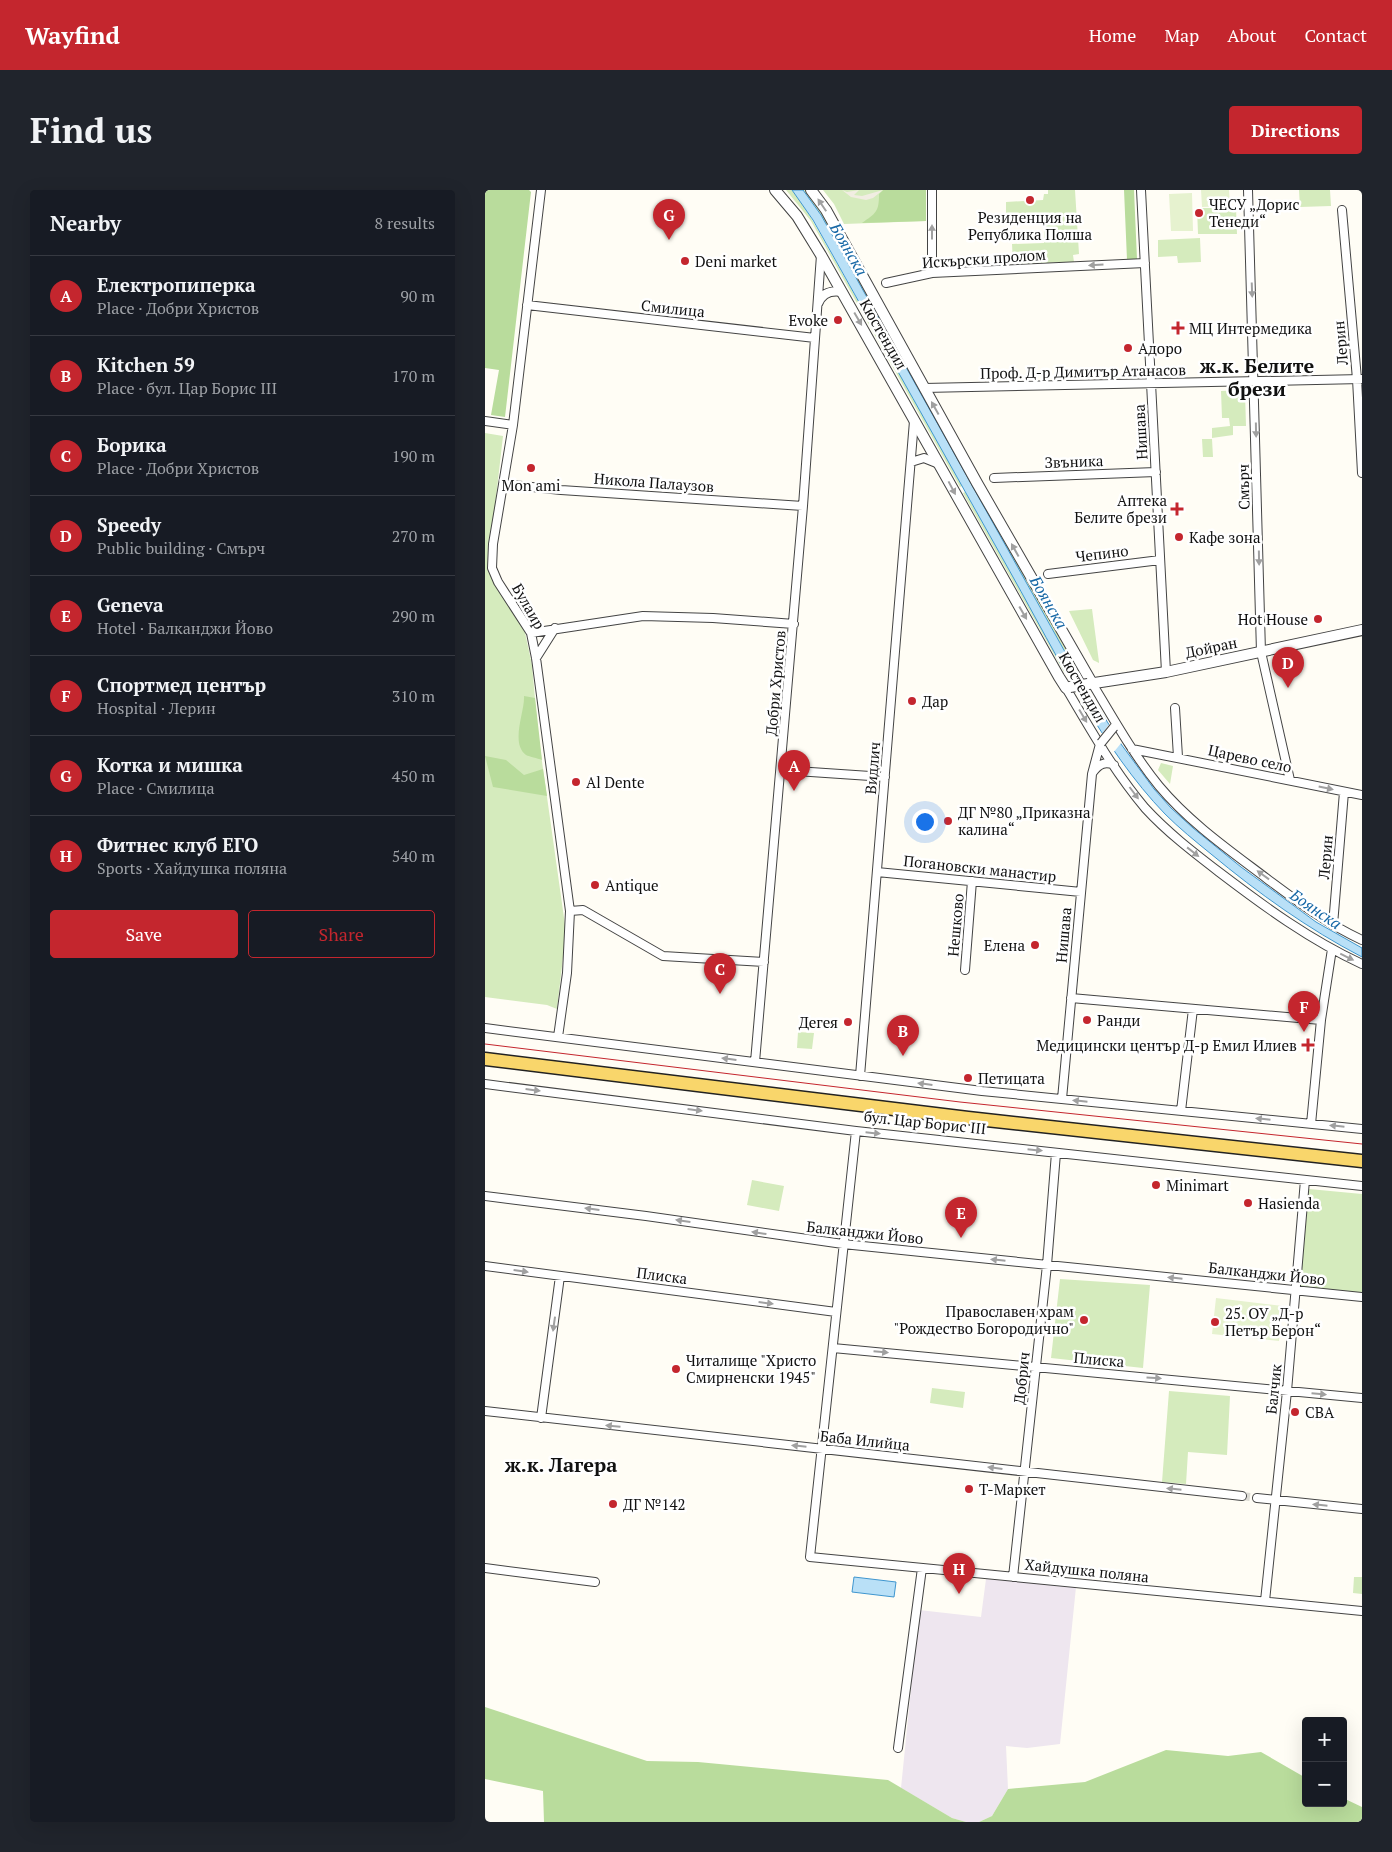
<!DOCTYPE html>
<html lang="en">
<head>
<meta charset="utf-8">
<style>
	body { margin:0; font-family:"PT Serif",serif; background:#20242c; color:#f1f3f6 }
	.controls { position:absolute; right:15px; bottom:15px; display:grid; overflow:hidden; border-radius:5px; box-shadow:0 5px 20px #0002 }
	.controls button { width:45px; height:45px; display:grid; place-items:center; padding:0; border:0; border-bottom:1px solid #363941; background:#171b24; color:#f1f3f6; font:25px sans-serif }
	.you { position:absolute; left:439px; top:631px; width:18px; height:18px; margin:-12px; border:4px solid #fff; border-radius:50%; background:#1a73e8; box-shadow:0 0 0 8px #1a73e833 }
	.badge { display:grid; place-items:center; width:32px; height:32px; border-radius:50%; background:#c4262e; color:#fff; font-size:16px; font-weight:700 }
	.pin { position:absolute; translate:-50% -41px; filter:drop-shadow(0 1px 2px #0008) }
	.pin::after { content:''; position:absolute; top:26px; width:18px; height:15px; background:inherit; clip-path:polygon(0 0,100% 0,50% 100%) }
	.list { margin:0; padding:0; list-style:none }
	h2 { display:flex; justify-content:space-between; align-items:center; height:65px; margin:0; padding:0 20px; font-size:21px }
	h2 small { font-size:16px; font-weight:400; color:#9ea1a6 }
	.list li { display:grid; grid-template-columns:32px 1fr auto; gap:15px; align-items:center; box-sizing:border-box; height:80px; padding:0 20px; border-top:1px solid #363941 }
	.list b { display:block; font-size:19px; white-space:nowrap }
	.list p { margin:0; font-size:16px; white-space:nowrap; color:#9ea1a6 }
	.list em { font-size:16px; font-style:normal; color:#9ea1a6 }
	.actions { display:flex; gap:10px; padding:15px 20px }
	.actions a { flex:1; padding:11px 0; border:1px solid #c4262e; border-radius:5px; text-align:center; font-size:18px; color:#c4262e }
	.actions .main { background:#c4262e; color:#fff }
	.map { position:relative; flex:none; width:877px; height:1632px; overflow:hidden; border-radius:5px }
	header { display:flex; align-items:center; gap:30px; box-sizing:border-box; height:70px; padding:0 25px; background:#c4262e; color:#fff }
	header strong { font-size:24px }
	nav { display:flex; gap:28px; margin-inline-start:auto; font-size:18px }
	.intro { display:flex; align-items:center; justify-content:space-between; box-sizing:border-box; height:120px; padding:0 30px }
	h1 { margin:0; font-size:35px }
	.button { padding:12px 22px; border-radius:5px; background:#c4262e; color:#fff; font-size:18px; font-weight:700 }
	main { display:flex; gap:30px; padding:0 30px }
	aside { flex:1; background:#171b24; border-radius:5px; box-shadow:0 5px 20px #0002 }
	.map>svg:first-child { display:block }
</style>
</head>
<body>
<header>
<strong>Wayfind</strong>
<nav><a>Home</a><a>Map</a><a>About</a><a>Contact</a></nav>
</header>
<div class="intro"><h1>Find us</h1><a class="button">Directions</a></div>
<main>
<aside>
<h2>Nearby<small>8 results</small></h2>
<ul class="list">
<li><span class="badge">A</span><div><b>Електропиперка</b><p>Place · Добри Христов</p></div><em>90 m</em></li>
<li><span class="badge">B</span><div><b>Kitchen 59</b><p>Place · бул. Цар Борис III</p></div><em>170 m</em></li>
<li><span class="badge">C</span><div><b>Борика</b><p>Place · Добри Христов</p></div><em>190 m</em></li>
<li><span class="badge">D</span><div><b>Speedy</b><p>Public building · Смърч</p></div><em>270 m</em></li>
<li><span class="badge">E</span><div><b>Geneva</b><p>Hotel · Балканджи Йово</p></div><em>290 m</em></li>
<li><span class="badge">F</span><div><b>Спортмед център</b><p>Hospital · Лерин</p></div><em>310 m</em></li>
<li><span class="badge">G</span><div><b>Котка и мишка</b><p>Place · Смилица</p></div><em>450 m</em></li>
<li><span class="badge">H</span><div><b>Фитнес клуб ЕГО</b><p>Sports · Хайдушка поляна</p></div><em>540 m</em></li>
</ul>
<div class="actions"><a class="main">Save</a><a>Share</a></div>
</aside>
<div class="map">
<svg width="877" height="1632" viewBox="0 0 877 1632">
	<rect width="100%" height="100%" fill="#fffdf5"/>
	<path fill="#eee6ef" d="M501,1389L591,1397L575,1554L542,1558L521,1556L523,1599L507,1626L494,1632H481L467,1628L416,1598L434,1420L496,1427Z"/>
	<path fill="#d5ebbd" d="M301,0H307L317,12L399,157L397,158L326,31Z
		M318,0H322L338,24L409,151L407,152L336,25Z
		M338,0H441V31L359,34L349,14Z
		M563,0H590L594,64L588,65L589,72L528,74L527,54L559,53V31H551L550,28H521V12L558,10L559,4H563Z
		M814,0H845L846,16L815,17Z
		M751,18L752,44H713L712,18Z
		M715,48L716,72L693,73L692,66L673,67V50Z
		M412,156L488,291L485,292L410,157Z
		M402,161L477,296L475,297L400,163Z
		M758,200L760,202L761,236H748V245L727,248V238L745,236L744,228H737L736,201Z
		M0,243L18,246L3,378L10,393L39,438L47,475L53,543L81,742L72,819L62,815L0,807Z
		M717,249H727L728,267H718Z
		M491,296L591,477L589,478L488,297Z
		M480,302L581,481L579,482L478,303Z
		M607,419L614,472V473L608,470L584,421Z
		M676,573L688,576L685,594L673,580Z
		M313,842L329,843L327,859L312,858Z
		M267,990L299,996L294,1021L262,1015Z
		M824,999L877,1004V1103L815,1097Z
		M575,1089L665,1095L658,1178L566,1168Z
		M447,1198L480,1202L478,1218L445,1213Z
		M684,1201L745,1206L742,1265L703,1262L701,1294L677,1292Z
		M869,1387H877V1404L868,1403Z"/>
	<path fill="#b9dc9c" d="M0,0H44L46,2L20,227L6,225L14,180L0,178Z
		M398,0H441V31L377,33C391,23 394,22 394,4Z
		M639,0H649L652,69L642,70Z
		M39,506L50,508L57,570C52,568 45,567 41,565C25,553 40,522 39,506Z
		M0,566L21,570L39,585L58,579L62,606L8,597Z
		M0,1517L162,1571L213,1572L403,1590L467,1628L481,1632H59L58,1601L0,1589Z
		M681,1560L743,1566L776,1562L821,1588V1613H858V1608L877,1617V1632H494L507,1626L523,1599L600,1592Z"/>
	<path fill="#e6f2cf" d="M716,0H744L745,16L717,17Z
		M707,3L708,41H686L684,4Z
		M731,1108L798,1116L794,1151L727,1144Z"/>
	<path fill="#f1ede2" d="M357,0L362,2L374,0L369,5L377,6L398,0L388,8L381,10L366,7Z"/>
	<path fill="#b9e0f7" stroke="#3f96cf" d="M307,0H318L336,25L589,478L636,554L669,599L686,618L708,638L756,677L831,732L877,758V767C823,739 773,703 726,664C710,651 694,638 680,624C618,560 571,464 528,387C461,268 395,149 328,30Z
		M369,1387L411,1392L409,1407L367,1402Z"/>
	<path fill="#fffdf5" d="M592,477L613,513L599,517L578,482Z
		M625,533L637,552L628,563L616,545Z"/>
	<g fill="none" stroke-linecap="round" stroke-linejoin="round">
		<path stroke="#dbdad3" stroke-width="8" stroke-dasharray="8 4" stroke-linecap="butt" d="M757,1306L772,1308"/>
		<defs>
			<path id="minor" d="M56,0L28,235L8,354L7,378L13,392L46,443L51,468L85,721L82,783L73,847
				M656,0L681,482
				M763,0L776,462L805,590
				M857,20L872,189L877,283
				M447,83V0
				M401,93L447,83L660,73
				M333,114C337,103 346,100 357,102
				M42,115L330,148
				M439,198L877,189
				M0,231L28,235
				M426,272L439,268L454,274
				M509,288L671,282
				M18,294L76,300L318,316
				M563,384L675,370
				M46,443L158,426L228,428L309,434
				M51,468L70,438
				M607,493C628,528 648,564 674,596C704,632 744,660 781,688C812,711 842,734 877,750
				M581,498C605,539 629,581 660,618C682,642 708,662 734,682C780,717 825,750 877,774
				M690,518L693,567
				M647,559L877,605
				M296,580L400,587
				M608,582C614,574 620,571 629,575
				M392,682L596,702
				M85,721L98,720L178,766L279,772
				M848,735L859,602
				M480,780L487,691
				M586,808L836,830
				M0,838L497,901L877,939
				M270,872L318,316L336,65
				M375,886L429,231
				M0,894L371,941L877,996
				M577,909L607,584L615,554
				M696,921L708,819
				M826,934L836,830L847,759
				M371,941L325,1367L877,1421
				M0,1006L161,1026L358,1054L877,1107
				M0,1076L351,1122
				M348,1158L877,1208
				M0,1221L757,1306
				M56,1228L75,1086
				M772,1308L877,1319
				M0,1378L110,1392
				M528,1387L562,1075L571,963
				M780,1411L802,1201L820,990
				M413,1558L437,1378"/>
			<path id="tertiary" d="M290,0L312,26L336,65L574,487L581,498L585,497
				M326,0L341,20L492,293L607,493
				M603,494L681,482L877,440"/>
			<path id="primary" d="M0,869L483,928L877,971"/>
		</defs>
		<use href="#minor" stroke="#444" stroke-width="10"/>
		<use href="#tertiary" stroke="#444" stroke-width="12"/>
		<use href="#primary" stroke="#222" stroke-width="15"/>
		<use href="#minor" stroke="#fff" stroke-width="8"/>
		<use href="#tertiary" stroke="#fff" stroke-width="10"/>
		<use href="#primary" stroke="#f9d66b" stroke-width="12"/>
		<path stroke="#c4262e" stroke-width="1" d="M0,854L475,912L877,954"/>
		<defs>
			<path id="minor-bridge" d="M616,553L629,537"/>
			<path id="tertiary-bridge" d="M585,497L603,494"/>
		</defs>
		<use href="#minor-bridge" stroke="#444" stroke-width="10" stroke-linecap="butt"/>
		<use href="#tertiary-bridge" stroke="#444" stroke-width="12" stroke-linecap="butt"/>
		<use href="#minor-bridge" stroke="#fff" stroke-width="8"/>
		<use href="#tertiary-bridge" stroke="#fff" stroke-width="10"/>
	</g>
	<defs><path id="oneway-solid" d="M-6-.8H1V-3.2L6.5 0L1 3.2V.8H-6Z" transform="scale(1.25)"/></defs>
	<g fill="#a0a0a0">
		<use href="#oneway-solid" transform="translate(337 15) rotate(-124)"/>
		<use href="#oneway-solid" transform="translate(447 42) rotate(-90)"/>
		<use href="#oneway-solid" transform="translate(611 75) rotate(177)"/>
		<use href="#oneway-solid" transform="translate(767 100) rotate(88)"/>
		<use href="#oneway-solid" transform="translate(373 129) rotate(60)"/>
		<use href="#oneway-solid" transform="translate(450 218) rotate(-119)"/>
		<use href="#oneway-solid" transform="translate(771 240) rotate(89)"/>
		<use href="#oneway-solid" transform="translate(467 298) rotate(62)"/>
		<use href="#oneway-solid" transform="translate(530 360) rotate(-119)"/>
		<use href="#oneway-solid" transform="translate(774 368) rotate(89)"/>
		<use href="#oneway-solid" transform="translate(538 423) rotate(60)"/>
		<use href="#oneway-solid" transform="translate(598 526) rotate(59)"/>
		<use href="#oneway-solid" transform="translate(841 598) rotate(12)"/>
		<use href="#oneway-solid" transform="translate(649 603) rotate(53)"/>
		<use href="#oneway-solid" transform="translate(708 662) rotate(38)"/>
		<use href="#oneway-solid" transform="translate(778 685) rotate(-144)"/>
		<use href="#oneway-solid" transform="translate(862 767) rotate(26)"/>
		<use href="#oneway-solid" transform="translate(244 869) rotate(-173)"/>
		<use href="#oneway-solid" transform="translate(440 894) rotate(-173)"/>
		<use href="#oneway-solid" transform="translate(48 900) rotate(7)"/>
		<use href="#oneway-solid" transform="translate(595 911) rotate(-174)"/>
		<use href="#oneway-solid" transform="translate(210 920) rotate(7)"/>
		<use href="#oneway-solid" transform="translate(778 929) rotate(-174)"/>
		<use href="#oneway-solid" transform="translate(852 936) rotate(-174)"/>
		<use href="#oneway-solid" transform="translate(388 943) rotate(6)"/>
		<use href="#oneway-solid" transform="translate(550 960) rotate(6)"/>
		<use href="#oneway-solid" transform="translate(107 1019) rotate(-173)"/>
		<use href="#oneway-solid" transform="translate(198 1031) rotate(-172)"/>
		<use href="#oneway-solid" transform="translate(274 1043) rotate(-172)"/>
		<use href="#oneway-solid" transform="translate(513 1070) rotate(-174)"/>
		<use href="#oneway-solid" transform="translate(36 1081) rotate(8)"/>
		<use href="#oneway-solid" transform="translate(690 1088) rotate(-174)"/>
		<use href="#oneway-solid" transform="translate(281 1113) rotate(7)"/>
		<use href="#oneway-solid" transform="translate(69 1134) rotate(98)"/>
		<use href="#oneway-solid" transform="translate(396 1162) rotate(5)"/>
		<use href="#oneway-solid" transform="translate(669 1188) rotate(4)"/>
		<use href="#oneway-solid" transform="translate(834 1204) rotate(5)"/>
		<use href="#oneway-solid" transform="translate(128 1236) rotate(-175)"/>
		<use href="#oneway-solid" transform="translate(314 1256) rotate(-174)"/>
		<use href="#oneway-solid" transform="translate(510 1278) rotate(-173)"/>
		<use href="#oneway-solid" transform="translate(689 1299) rotate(-174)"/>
		<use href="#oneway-solid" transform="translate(835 1315) rotate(-174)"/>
	</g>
	<g fill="#c4262e" stroke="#fff" stroke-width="2">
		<circle cx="545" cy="10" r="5"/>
		<circle cx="714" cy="23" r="5"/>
		<circle cx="200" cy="71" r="5"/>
		<circle cx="353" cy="130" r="5"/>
		<path d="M690.5 130.5h5v5h5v5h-5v5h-5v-5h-5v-5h5z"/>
		<circle cx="643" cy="158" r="5"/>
		<circle cx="46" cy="278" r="5"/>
		<path d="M689.5 311.5h5v5h5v5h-5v5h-5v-5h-5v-5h5z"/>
		<circle cx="694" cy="347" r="5"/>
		<circle cx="833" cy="429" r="5"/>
		<circle cx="427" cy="511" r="5"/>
		<circle cx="91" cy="592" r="5"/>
		<circle cx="463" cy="631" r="5"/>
		<circle cx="110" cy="695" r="5"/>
		<circle cx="550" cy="755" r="5"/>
		<circle cx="602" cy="830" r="5"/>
		<circle cx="363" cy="832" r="5"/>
		<path d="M820.5 847.5h5v5h5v5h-5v5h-5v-5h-5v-5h5z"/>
		<circle cx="483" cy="888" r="5"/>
		<circle cx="671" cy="995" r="5"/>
		<circle cx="763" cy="1013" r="5"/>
		<circle cx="599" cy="1130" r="5"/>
		<circle cx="730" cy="1132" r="5"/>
		<circle cx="191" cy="1179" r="5"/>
		<circle cx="810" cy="1222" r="5"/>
		<circle cx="484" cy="1299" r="5"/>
		<circle cx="128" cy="1314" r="5"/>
	</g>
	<g text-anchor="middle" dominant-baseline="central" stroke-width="5" stroke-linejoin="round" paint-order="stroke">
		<g font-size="15" fill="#111" stroke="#fff" text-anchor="start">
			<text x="724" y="14">ЧЕСУ „Дорис<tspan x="724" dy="17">Тенеди“</tspan></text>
			<text x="545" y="27" text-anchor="middle">Резиденция на<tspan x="545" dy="17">Република Полша</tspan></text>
			<text x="210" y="71">Deni market</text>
			<text x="343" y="130" text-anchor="end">Evoke</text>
			<text x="704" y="138">МЦ Интермедика</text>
			<text x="653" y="158">Адоро</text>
			<text x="46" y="295" text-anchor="middle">Mon ami</text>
			<text x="682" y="310" text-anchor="end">Аптека<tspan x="682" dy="17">Белите брези</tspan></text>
			<text x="704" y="347">Кафе зона</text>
			<text x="823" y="429" text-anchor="end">Hot House</text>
			<text x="437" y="511">Дар</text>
			<text x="101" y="592">Al Dente</text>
			<text x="473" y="622">ДГ №80 „Приказна<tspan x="473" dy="17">калина“</tspan></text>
			<text x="120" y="695">Antique</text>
			<text x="540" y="755" text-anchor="end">Елена</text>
			<text x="612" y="830">Ранди</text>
			<text x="353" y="832" text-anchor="end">Дегея</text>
			<text x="812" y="855" text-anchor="end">Медицински център Д-р Емил Илиев</text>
			<text x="493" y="888">Петицата</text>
			<text x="681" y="995">Minimart</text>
			<text x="773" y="1013">Hasienda</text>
			<text x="589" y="1121" text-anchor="end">Православен храм<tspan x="589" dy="17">"Рождество Богородично"</tspan></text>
			<text x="740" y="1123">25. ОУ „Д-р<tspan x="740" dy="17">Петър Берон“</tspan></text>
			<text x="201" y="1170">Читалище "Христо<tspan x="201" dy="17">Смирненски 1945"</tspan></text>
			<text x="820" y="1222">CBA</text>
			<text x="494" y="1299">Т-Маркет</text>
			<text x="138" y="1314">ДГ №142</text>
		</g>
		<g font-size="15" fill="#111" stroke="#fff">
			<text transform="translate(499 68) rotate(-4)">Искърски пролом</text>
			<text transform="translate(188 118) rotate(6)">Смилица</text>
			<text transform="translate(399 144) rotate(60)">Кюстендил</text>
			<text transform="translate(855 153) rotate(-95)">Лерин</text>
			<text transform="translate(598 181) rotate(-1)">Проф. Д-р Димитър Атанасов</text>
			<text transform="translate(655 242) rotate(-93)">Нишава</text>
			<text transform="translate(589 271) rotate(-2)">Звъника</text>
			<text transform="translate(169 292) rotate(4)">Никола Палаузов</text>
			<text transform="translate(758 297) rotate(-91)">Смърч</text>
			<text transform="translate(617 363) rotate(-7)">Чепино</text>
			<text transform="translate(44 416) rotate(60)">Булаир</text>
			<text transform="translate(726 457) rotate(-12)">Дойран</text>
			<text transform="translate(290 493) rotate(-85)">Добри Христов</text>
			<text transform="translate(598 497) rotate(60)">Кюстендил</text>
			<text transform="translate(765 568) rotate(12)">Царево село</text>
			<text transform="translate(387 578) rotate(-85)">Видлич</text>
			<text transform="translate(840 667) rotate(-85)">Лерин</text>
			<text transform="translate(495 678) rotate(6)">Погановски манастир</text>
			<text transform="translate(470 735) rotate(-85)">Нешково</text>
			<text transform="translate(578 745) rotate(-85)">Нишава</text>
			<text transform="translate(440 932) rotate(6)">бул. Цар Борис III</text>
			<text transform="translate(380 1042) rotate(6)">Балканджи Йово</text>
			<text transform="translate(782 1083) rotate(6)">Балканджи Йово</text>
			<text transform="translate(177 1085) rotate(7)">Плиска</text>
			<text transform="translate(614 1169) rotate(5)">Плиска</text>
			<text transform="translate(536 1188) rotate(-84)">Добрич</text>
			<text transform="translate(788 1199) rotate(-84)">Балчик</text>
			<text transform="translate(380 1250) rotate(6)">Баба Илийца</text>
			<text transform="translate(602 1380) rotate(6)">Хайдушка поляна</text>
		</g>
		<g font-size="16" font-style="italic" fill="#1768a6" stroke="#fff">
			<text transform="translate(364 59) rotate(60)">Боянска</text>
			<text transform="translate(564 412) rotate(60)">Боянска</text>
			<text transform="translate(831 719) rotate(34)">Боянска</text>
		</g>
		<g font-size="20" font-weight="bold" fill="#111" stroke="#fff">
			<text x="772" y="175">ж.к. Белите<tspan x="772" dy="23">брези</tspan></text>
			<text x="76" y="1274">ж.к. Лагера</text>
		</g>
	</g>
</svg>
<div class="controls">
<button>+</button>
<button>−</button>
</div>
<div class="you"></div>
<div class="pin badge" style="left:309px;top:601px">A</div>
<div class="pin badge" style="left:418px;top:866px">B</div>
<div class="pin badge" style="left:235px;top:804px">C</div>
<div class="pin badge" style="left:803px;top:498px">D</div>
<div class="pin badge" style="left:476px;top:1048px">E</div>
<div class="pin badge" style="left:819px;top:842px">F</div>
<div class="pin badge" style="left:184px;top:50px">G</div>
<div class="pin badge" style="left:474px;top:1404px">H</div>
</div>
</main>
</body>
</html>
